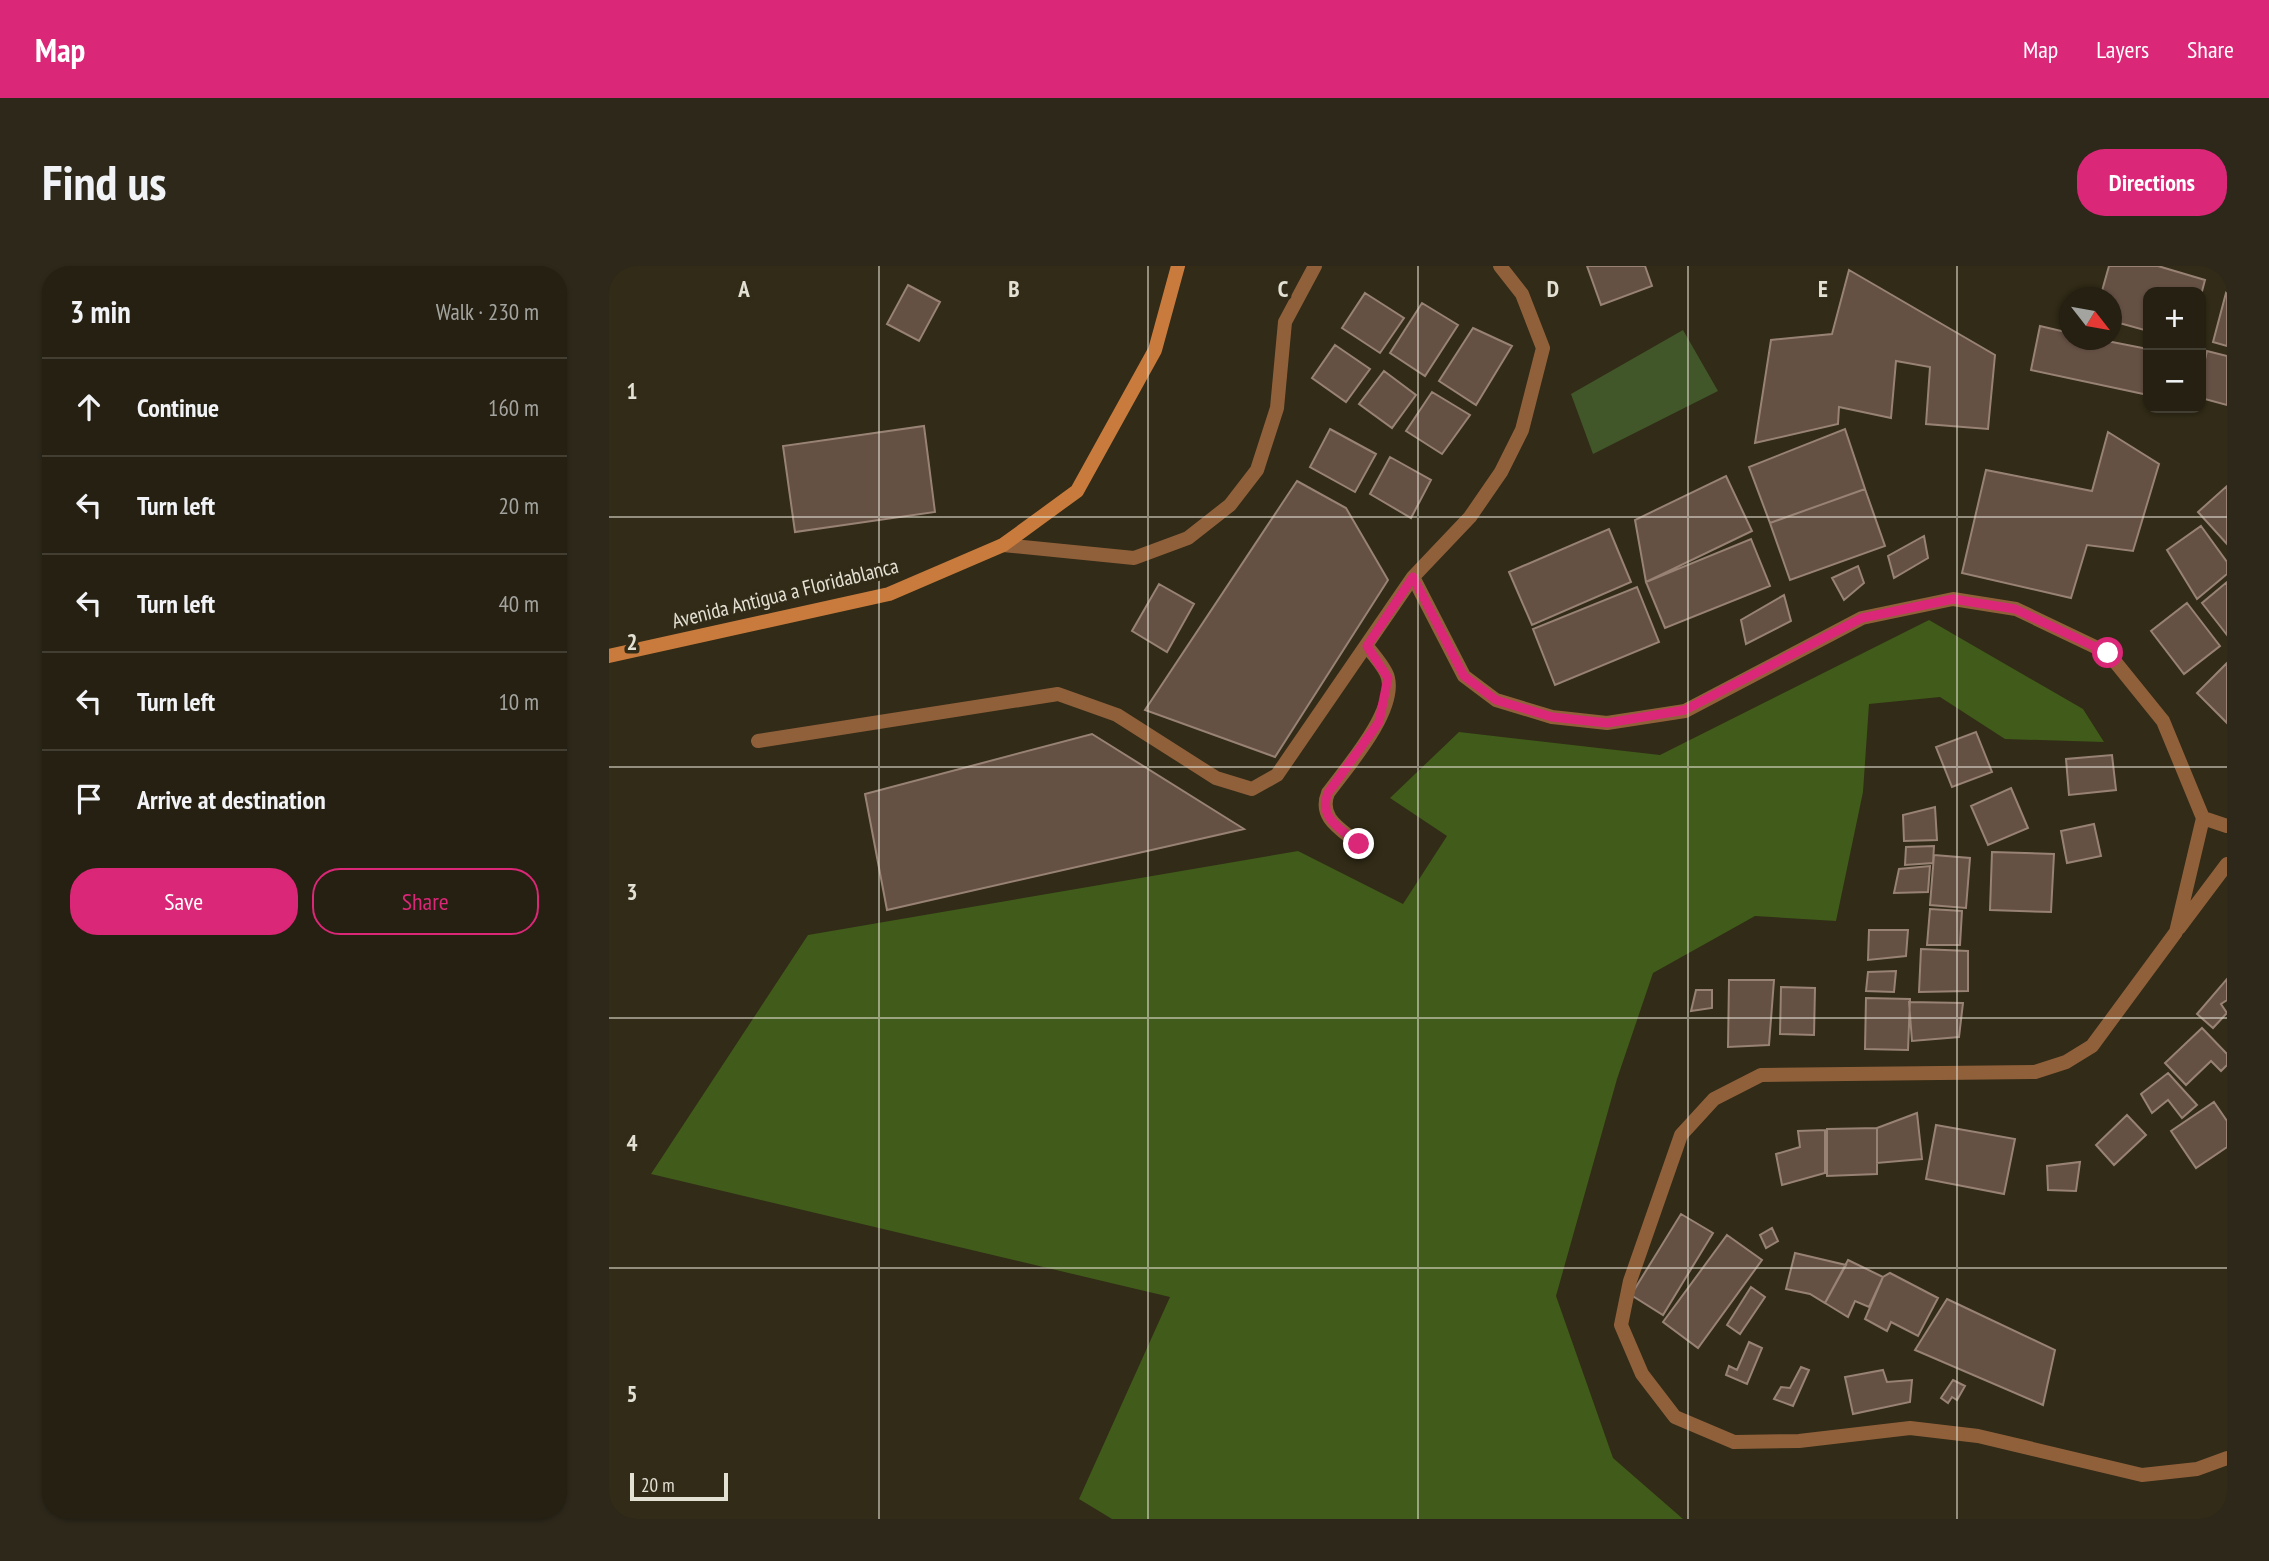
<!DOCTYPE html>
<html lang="en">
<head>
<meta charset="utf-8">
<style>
	body { margin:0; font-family:"PT Sans Narrow",sans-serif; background:#2d281a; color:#f1f3f6 }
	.controls { position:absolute; right:21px; top:21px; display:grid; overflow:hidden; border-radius:14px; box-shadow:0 2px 5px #0004 }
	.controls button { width:63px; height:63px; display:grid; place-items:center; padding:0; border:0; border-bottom:2px solid #423e31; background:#252011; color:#f1f3f6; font:35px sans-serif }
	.compass { position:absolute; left:1450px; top:21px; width:63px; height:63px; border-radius:50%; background:#252011; box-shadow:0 2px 5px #0004; rotate:121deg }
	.scale { position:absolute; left:21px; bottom:18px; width:98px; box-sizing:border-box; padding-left:7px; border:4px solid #e3e0d4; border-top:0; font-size:19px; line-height:24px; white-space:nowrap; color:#e3e0d4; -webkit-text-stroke:5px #312b17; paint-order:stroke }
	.stop { position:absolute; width:21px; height:21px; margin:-16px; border:5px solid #db2777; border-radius:50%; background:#fff }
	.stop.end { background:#db2777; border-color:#fff; box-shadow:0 2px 7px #0008 }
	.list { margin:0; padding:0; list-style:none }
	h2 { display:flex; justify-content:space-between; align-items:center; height:91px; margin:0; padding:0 28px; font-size:30px }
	h2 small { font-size:23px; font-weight:400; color:#a3a39f }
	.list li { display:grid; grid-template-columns:46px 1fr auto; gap:21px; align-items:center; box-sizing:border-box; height:98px; padding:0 28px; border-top:2px solid #423e31 }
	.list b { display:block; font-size:26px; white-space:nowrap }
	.list em { font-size:23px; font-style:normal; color:#a3a39f }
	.actions { display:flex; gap:14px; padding:21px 28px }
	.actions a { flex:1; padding:16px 0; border:2px solid #db2777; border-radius:28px; text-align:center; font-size:24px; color:#db2777 }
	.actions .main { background:#db2777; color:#fff }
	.icon { flex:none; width:38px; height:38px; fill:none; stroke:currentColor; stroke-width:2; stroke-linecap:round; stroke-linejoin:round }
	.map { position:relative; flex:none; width:1618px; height:1253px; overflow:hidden; border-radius:28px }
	header { display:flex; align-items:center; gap:42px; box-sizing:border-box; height:98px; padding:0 35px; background:#db2777; color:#fff }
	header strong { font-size:33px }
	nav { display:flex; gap:38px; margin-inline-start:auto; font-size:24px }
	.intro { display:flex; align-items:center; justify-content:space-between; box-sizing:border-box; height:168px; padding:0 42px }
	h1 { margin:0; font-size:49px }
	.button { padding:18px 32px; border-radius:28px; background:#db2777; color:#fff; font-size:24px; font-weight:700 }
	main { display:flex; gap:42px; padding:0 42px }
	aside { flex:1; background:#252011; border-radius:28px; box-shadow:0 2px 5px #0004 }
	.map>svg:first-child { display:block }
</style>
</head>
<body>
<header>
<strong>Map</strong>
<nav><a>Map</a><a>Layers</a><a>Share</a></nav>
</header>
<div class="intro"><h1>Find us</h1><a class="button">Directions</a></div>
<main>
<aside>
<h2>3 min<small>Walk · 230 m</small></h2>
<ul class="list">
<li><svg class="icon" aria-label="ahead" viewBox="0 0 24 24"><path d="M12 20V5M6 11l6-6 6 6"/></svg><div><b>Continue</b></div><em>160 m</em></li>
<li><svg class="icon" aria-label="left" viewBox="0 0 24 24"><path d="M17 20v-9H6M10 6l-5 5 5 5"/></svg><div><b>Turn left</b></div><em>20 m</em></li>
<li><svg class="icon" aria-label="left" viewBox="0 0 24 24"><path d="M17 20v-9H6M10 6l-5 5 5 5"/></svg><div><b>Turn left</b></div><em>40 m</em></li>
<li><svg class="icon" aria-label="left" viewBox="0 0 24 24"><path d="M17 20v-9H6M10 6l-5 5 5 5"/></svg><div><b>Turn left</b></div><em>10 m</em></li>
<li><svg class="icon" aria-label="arrive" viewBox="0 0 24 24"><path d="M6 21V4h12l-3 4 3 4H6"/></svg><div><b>Arrive at destination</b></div></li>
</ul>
<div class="actions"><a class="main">Save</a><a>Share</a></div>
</aside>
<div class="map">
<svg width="1618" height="1253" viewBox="0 0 1618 1253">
	<rect width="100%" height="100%" fill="#312b17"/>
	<path fill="#425729" d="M1074,64L1109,125L984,188L962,128Z"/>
	<path fill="#405b1a" d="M1320,354L1474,443L1495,476L1396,473L1331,431L1260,438L1254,526L1227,655L1146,650L1044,707L1008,813L947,1030L1004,1192L1074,1253H503L470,1233L561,1031L42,908L199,669L689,585L794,638L838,570L781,532L850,466L1051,489Z"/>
	<path fill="#655044" stroke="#988274" stroke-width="2" d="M978,0H1036L1043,20L992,39Z
		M1500,0H1549L1596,14L1592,29V26H1539V65L1503,55V32H1491Z
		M1240,4L1386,89L1379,163L1317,158L1321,101L1287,95L1282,152L1230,141L1229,158L1146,177L1162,74L1223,68Z
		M299,19L331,36L310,75L278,58Z
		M756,27L795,52L771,87L733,62Z
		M1617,27L1618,28V80L1604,76Z
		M813,37L849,59L816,110L781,87Z
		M1431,60L1461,67V74H1493L1539,83V129L1422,104Z
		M864,62L903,80L867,139L830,115Z
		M726,79L761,103L737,136L703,112Z
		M1598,85L1618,90V139L1592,132V111Z
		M775,105L807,129L783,162L750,138Z
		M823,126L861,149L833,188L797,165Z
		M315,160L326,246L186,266L174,180Z
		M721,163L767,188L746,226L701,201Z
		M1236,163L1256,223L1161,257L1140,201Z
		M1499,166L1550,198L1524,285L1478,279L1462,332L1353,307L1377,204L1483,225Z
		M781,191L822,214L802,252L761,228Z
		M1117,210L1143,265L1037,316L1026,254Z
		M688,215L737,242L779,314L666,491L536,444Z
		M1618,220V278L1589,246Z
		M1256,223L1276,280L1181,314L1161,257Z
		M1592,260L1618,296V308L1588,333L1558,284Z
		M1000,263L1022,316L923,359L900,306Z
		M1315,270L1319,292L1285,312L1279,290Z
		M1142,273L1161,320L1056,362L1037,316Z
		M1249,300L1255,317L1235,334L1223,312Z
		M1618,316V369L1593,337Z
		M550,318L585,338L558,386L523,365Z
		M1028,321L1050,376L946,419L924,363Z
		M1175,329L1182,355L1137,378L1132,354Z
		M1578,337L1611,380L1575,408L1542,365Z
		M1618,397V457L1588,427Z
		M1367,466L1383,506L1343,521L1327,481Z
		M483,468L635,563L278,644L256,528Z
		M1503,489L1507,524L1460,529L1457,493Z
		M1402,522L1419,562L1379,579L1362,540Z
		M1326,541L1328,574L1295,575L1294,549Z
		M1485,558L1492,590L1458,597L1452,565Z
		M1325,580L1324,597L1296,599L1297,581Z
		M1383,586L1445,588L1442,646L1381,644Z
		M1325,589L1361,592L1357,642L1321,639Z
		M1321,600L1319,626L1285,627L1290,603Z
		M1321,643L1353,645L1351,679H1318Z
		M1260,664H1299L1297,690L1259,694Z
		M1312,683L1359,685V725L1310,726Z
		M1287,705L1285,726L1257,725L1259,706Z
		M1618,713V734L1612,738L1618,747L1604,762L1588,748Z
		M1120,714H1165L1160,779L1119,781Z
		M1172,721L1206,722L1205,769L1171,768Z
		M1087,724H1103V742L1082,745Z
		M1257,732L1301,733L1299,784L1256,783Z
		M1300,736L1354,737L1350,771L1303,775Z
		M1593,762L1618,788V799L1612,805L1602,795L1577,819L1556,797Z
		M1559,807L1588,839L1573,852L1559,834L1543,847L1532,828Z
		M1605,836L1618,855V881L1587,902L1562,865Z
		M1308,847L1313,893L1268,897V862Z
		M1518,849L1537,869L1505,899L1487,879Z
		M1327,859L1406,873L1395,928L1317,913Z
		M1268,862V908L1218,910V863Z
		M1216,864V907L1173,919L1167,888L1191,881L1189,865Z
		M1471,896L1467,925L1439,924L1438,900Z
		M1072,948L1104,967L1054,1049L1022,1029Z
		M1163,962L1169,975L1157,982L1151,969Z
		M1118,969L1153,994L1089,1082L1054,1056Z
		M1186,987L1237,999L1216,1037L1201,1028L1177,1023Z
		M1239,994L1274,1011L1260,1041L1246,1035L1239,1051L1216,1037Z
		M1281,1007L1329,1032L1309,1070L1282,1056L1278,1065L1256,1053L1274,1011Z
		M1142,1021L1156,1031L1131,1068L1118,1059Z
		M1338,1033L1446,1084L1434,1139L1306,1084Z
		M1140,1076L1153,1082L1138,1118L1117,1109L1120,1100L1128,1104Z
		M1192,1101L1200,1104L1184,1140L1165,1133L1172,1121L1181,1122Z
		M1274,1104L1278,1116L1303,1114L1301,1136L1244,1148L1236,1111Z
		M1344,1114L1356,1120L1348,1134L1343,1131L1339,1137L1332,1132Z"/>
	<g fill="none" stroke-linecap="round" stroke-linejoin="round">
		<path stroke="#90603b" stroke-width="14" d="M750,578C732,563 709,552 719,527C738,501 787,446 779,412C777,402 764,389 758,380"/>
		<path stroke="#90603b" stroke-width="14" d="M394,279L525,292L579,272L621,239L648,204L668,142L676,56L706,0
			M804,311L855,410L887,434L943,451L998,457L1076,445L1253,352L1344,333L1407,343L1499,387L1554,455L1594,552L1618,560
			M149,475L449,428L508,449L607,512L643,523L668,509L804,311L861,251L892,206L913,164L934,82L913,28L891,0
			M1594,552L1567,666L1483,780L1457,796L1426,806L1152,809L1105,833L1072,869L1021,1015L1012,1059L1033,1108L1066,1151L1125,1176L1190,1175L1301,1162L1369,1170L1533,1209L1588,1203L1618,1192
			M1570,662L1618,598"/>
		<path stroke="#c87b3c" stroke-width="14" d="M0,390L280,328L394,279L468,225L546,84L569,0"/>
	</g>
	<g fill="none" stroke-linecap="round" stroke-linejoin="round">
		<path stroke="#db2777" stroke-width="9" d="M750,578C732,563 709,552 719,527L770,456L779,412L758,380L804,311L855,410L887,434L943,451L998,457L1076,444L1253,352L1344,333L1406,343L1499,387"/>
	</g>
	<path fill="none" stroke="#e3e0d4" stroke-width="2" stroke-opacity="0.55" d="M270,0V1253M539,0V1253M809,0V1253M1079,0V1253M1348,0V1253M0,251H1618M0,501H1618M0,752H1618M0,1002H1618"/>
	<g text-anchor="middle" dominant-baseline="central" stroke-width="7" stroke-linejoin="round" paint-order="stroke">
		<g font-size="21" fill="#e3e0d4" stroke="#312b17">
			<text transform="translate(176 327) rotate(-14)">Avenida Antigua a Floridablanca</text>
		</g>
	</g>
	<g font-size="23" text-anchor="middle" font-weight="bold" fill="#e3e0d4" stroke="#312b17" stroke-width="7" stroke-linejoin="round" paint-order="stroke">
		<text x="135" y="31">A</text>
		<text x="405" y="31">B</text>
		<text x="674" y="31">C</text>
		<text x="944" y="31">D</text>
		<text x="1214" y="31">E</text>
		<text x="23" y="133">1</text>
		<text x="23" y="384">2</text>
		<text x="23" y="634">3</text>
		<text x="23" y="885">4</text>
		<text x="23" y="1136">5</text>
	</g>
</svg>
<div class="controls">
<button>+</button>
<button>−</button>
</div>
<svg class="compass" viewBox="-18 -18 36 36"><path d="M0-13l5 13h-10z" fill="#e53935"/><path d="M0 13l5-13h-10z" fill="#a3a39f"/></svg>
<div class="scale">20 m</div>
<div class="stop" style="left:1499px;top:387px"></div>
<div class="stop end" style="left:750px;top:578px"></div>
</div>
</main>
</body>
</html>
